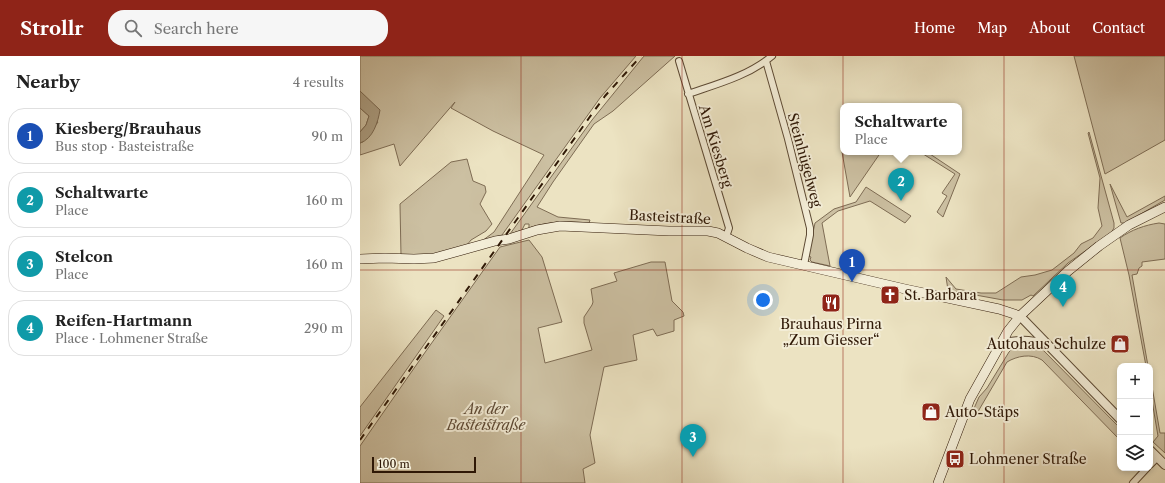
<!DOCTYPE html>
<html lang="en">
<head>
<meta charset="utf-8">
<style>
	body { margin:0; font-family:"Libre Caslon Text",serif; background:#f6f6f6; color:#222 }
	.controls { position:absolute; right:12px; bottom:12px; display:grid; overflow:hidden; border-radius:8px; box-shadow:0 2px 6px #0003 }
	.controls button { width:36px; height:36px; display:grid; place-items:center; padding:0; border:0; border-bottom:1px solid #e0e0e0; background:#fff; color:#222; font:20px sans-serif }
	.scale { position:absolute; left:12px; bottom:10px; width:104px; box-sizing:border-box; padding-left:4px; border:2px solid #2f1806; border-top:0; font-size:11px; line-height:14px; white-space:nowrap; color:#2f1806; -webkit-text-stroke:3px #f3edd7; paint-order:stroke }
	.you { position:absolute; left:403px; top:244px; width:14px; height:14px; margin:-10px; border:3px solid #fff; border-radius:50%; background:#1a73e8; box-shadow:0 0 0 6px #1a73e833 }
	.badge { display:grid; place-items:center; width:26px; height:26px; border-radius:50%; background:#8f2418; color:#fff; font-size:13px; font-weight:700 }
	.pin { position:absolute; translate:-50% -33px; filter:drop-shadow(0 1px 2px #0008) }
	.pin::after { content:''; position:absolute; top:21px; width:14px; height:12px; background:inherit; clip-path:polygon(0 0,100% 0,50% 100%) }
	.popup { position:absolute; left:480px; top:47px; width:122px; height:52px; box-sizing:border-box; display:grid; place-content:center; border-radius:8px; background:#fff; filter:drop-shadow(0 1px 3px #0005); font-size:13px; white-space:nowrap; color:#767676 }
	.popup b { font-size:15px; color:#222 }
	.popup::after { content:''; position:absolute; left:50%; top:100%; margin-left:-8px; border:8px solid transparent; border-top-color:#fff }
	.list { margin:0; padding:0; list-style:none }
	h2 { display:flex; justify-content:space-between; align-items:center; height:52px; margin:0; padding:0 16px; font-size:17px }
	h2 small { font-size:13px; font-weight:400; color:#767676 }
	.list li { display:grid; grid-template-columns:26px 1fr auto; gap:12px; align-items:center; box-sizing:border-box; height:56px; margin:0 8px 8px; padding:0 8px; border:1px solid #e0e0e0; border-radius:16px }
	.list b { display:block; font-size:15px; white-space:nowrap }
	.list p { margin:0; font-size:13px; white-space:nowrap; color:#767676 }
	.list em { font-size:13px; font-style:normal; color:#767676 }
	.icon { flex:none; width:22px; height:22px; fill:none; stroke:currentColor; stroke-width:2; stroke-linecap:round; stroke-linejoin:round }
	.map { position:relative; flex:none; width:805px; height:427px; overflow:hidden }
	header { display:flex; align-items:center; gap:24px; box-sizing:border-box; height:56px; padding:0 20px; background:#8f2418; color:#fff }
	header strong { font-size:19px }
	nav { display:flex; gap:22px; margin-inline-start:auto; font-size:14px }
	.search { width:280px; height:36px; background:#f6f6f6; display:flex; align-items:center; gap:10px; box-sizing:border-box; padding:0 14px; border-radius:16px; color:#767676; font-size:15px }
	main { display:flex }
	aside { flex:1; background:#fff }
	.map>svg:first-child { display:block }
</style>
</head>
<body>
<header>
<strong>Strollr</strong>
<div class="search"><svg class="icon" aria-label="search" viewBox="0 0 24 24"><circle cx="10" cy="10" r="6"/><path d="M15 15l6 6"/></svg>Search here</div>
<nav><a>Home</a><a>Map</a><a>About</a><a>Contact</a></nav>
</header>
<main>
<aside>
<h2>Nearby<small>4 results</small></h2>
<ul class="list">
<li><span class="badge" style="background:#1a4fb4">1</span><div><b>Kiesberg/Brauhaus</b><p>Bus stop · Basteistraße</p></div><em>90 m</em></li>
<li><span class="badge" style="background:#0f9aa8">2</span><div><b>Schaltwarte</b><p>Place</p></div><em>160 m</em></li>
<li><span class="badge" style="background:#0f9aa8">3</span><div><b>Stelcon</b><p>Place</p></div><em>160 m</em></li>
<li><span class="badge" style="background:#0f9aa8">4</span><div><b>Reifen-Hartmann</b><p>Place · Lohmener Straße</p></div><em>290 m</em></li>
</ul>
</aside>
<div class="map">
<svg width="805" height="427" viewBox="0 0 805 427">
	<rect width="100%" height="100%" fill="#ece3c2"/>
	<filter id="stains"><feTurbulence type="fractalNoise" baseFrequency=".005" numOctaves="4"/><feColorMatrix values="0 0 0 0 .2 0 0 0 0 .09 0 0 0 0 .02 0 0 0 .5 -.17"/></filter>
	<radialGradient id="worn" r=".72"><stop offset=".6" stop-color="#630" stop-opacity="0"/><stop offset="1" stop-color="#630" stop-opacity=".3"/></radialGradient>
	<path fill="#ccc0a2" stroke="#7e6c54" d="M0,0H276L240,42L142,179L122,185L134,176L184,99L133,75L91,52L95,46L40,110L34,88L0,99V87L3,86L18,66L0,49Z
		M284,0H315L253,55L234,68L193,126L177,151L198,161L230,164L229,167C209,165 188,165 169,172V168H165L162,174L150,178L232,64Z
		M714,0H805V84L745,118Z
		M0,52L9,60L6,69L0,76Z
		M729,76L754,167V172L751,177L708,207L673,240L671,239L662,244H643L588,234L586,221L596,233L621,237H636L661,221L675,219L692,214L714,197L721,188L733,182L742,170L738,152L740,122L728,77Z
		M482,96H521L490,141Z
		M560,96H567L600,118L583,161L577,156L587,140L582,137L595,118Z
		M107,103L113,125L125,130L126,136L120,148L132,168L126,175L111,184L107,189L73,199L41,200L40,148L91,106Z
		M750,128L767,161L805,140V144L765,167H761Z
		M506,131L551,160L545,167L510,145L478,155L462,167L470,210L452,206L450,204L451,201L448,200L455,167L474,153L496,146Z
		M799,167L805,168V203L782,206V210L779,212L777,218L772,219L788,310H786L769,219L760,182C771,174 785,169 799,167Z
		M169,184L182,201L202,266L178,272L185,307L232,294L224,267V261L232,249L233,246L231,233L257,225L254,217L291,206H305L312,245L323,256L324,260L314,264V275L297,280L293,273L273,279L277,304L244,311L230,379L235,407L223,413L225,427H0V390L66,295L140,191Z
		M76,254L84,260L0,380V351Z
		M663,286L677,290L684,295L760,372V384L682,304C671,297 657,300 647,306L616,359L612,357L619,341L627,332L649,296L653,292L663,289Z
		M790,319L800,377H805V397L793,386L798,380L790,333Z"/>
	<path fill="#ac9e82" stroke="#7a6850" d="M0,35L20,54C18,66 13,83 0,87V76L6,69L9,60L0,52Z"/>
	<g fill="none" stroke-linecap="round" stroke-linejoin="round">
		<defs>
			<path id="minor" d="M319,5L369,172L366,181
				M406,5L428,83L450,172V179L444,209
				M328,38C357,28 388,20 412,0
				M790,409L797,402
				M773,427L787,412"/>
			<path id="tertiary" d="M660,260L760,363
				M640,288C659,284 668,283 686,289
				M790,394L805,409"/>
			<path id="secondary" d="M0,203L25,202L54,203L74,202L135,185L149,183L177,174L200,170L309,175H348L358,177L387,192L408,201L545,233L639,253L660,260
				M578,427L610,343L648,275L660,260L708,215L739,190L769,169L805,151"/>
		</defs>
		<use href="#minor" stroke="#5e4b35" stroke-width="8"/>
		<use href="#tertiary" stroke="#5e4b35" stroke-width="10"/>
		<use href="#secondary" stroke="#2f1806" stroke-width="10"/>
		<use href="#minor" stroke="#f3edd7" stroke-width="6"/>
		<use href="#tertiary" stroke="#f3edd7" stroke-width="8"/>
		<use href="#secondary" stroke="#f3edd7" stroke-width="9"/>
		<path stroke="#2f1806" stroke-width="2" stroke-dasharray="7 7" stroke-linecap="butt" d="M0,384L229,62L245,40L281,0"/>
	</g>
	<path fill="none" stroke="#8f2418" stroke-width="1" stroke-opacity="0.55" d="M161,0V427M322,0V427M483,0V427M644,0V427M0,214H805"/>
	<defs>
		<symbol id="church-square" viewBox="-11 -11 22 22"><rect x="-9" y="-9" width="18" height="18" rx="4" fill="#8f2418" stroke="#f3edd7"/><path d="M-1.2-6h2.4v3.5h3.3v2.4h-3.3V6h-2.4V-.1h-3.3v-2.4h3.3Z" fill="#fff"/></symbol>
		<symbol id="restaurant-square" viewBox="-11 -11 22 22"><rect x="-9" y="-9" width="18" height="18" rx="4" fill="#8f2418" stroke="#f3edd7"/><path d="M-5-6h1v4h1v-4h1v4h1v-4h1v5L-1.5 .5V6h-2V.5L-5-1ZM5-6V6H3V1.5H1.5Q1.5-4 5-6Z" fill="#fff"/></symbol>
		<symbol id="shop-square" viewBox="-11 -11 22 22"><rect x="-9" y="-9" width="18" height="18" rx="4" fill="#8f2418" stroke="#f3edd7"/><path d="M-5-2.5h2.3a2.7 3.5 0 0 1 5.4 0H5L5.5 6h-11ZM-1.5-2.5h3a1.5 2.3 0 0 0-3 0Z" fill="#fff"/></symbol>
		<symbol id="bus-square" viewBox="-11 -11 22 22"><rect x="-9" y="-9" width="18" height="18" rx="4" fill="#8f2418" stroke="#f3edd7"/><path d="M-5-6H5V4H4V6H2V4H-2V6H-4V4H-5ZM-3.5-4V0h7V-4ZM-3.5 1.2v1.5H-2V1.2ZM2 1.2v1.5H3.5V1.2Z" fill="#fff"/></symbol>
	</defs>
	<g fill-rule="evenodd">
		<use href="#church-square" x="519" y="228" width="22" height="22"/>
		<use href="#restaurant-square" x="460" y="236" width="22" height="22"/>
		<use href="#shop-square" x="749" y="277" width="22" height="22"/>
		<use href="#shop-square" x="560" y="345" width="22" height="22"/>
		<use href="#bus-square" x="584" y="392" width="22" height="22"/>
	</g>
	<g text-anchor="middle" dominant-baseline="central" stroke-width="4" stroke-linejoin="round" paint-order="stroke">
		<g font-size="14" fill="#2f1806" stroke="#f3edd7">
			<text transform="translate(356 90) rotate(73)">Am Kiesberg</text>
			<text transform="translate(445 104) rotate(75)">Steinhügelweg</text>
			<text transform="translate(310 161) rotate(3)">Basteistraße</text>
		</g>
		<g font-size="14" fill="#2f1806" stroke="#f3edd7" text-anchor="start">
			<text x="544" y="239">St. Barbara</text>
			<text x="471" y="268" text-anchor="middle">Brauhaus Pirna<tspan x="471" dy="16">„Zum Giesser“</tspan></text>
			<text x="746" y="288" text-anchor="end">Autohaus Schulze</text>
			<text x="585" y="356">Auto-Stäps</text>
			<text x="609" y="403">Lohmener Straße</text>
		</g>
		<g font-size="14" font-style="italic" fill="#5e4a35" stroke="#f3edd7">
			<text x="126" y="353">An der<tspan x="126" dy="16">Basteistraße</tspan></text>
		</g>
	</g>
	<rect width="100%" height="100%" filter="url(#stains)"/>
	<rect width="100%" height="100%" fill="url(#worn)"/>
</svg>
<div class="controls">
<button>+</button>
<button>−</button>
<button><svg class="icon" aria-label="layers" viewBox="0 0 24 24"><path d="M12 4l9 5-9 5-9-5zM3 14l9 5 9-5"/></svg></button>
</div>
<div class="scale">100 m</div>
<div class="you"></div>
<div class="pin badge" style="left:492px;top:226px;background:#1a4fb4">1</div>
<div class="pin badge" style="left:541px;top:145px;background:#0f9aa8">2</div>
<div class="popup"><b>Schaltwarte</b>Place</div>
<div class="pin badge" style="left:333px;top:401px;background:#0f9aa8">3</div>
<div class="pin badge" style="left:703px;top:251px;background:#0f9aa8">4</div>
</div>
</main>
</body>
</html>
